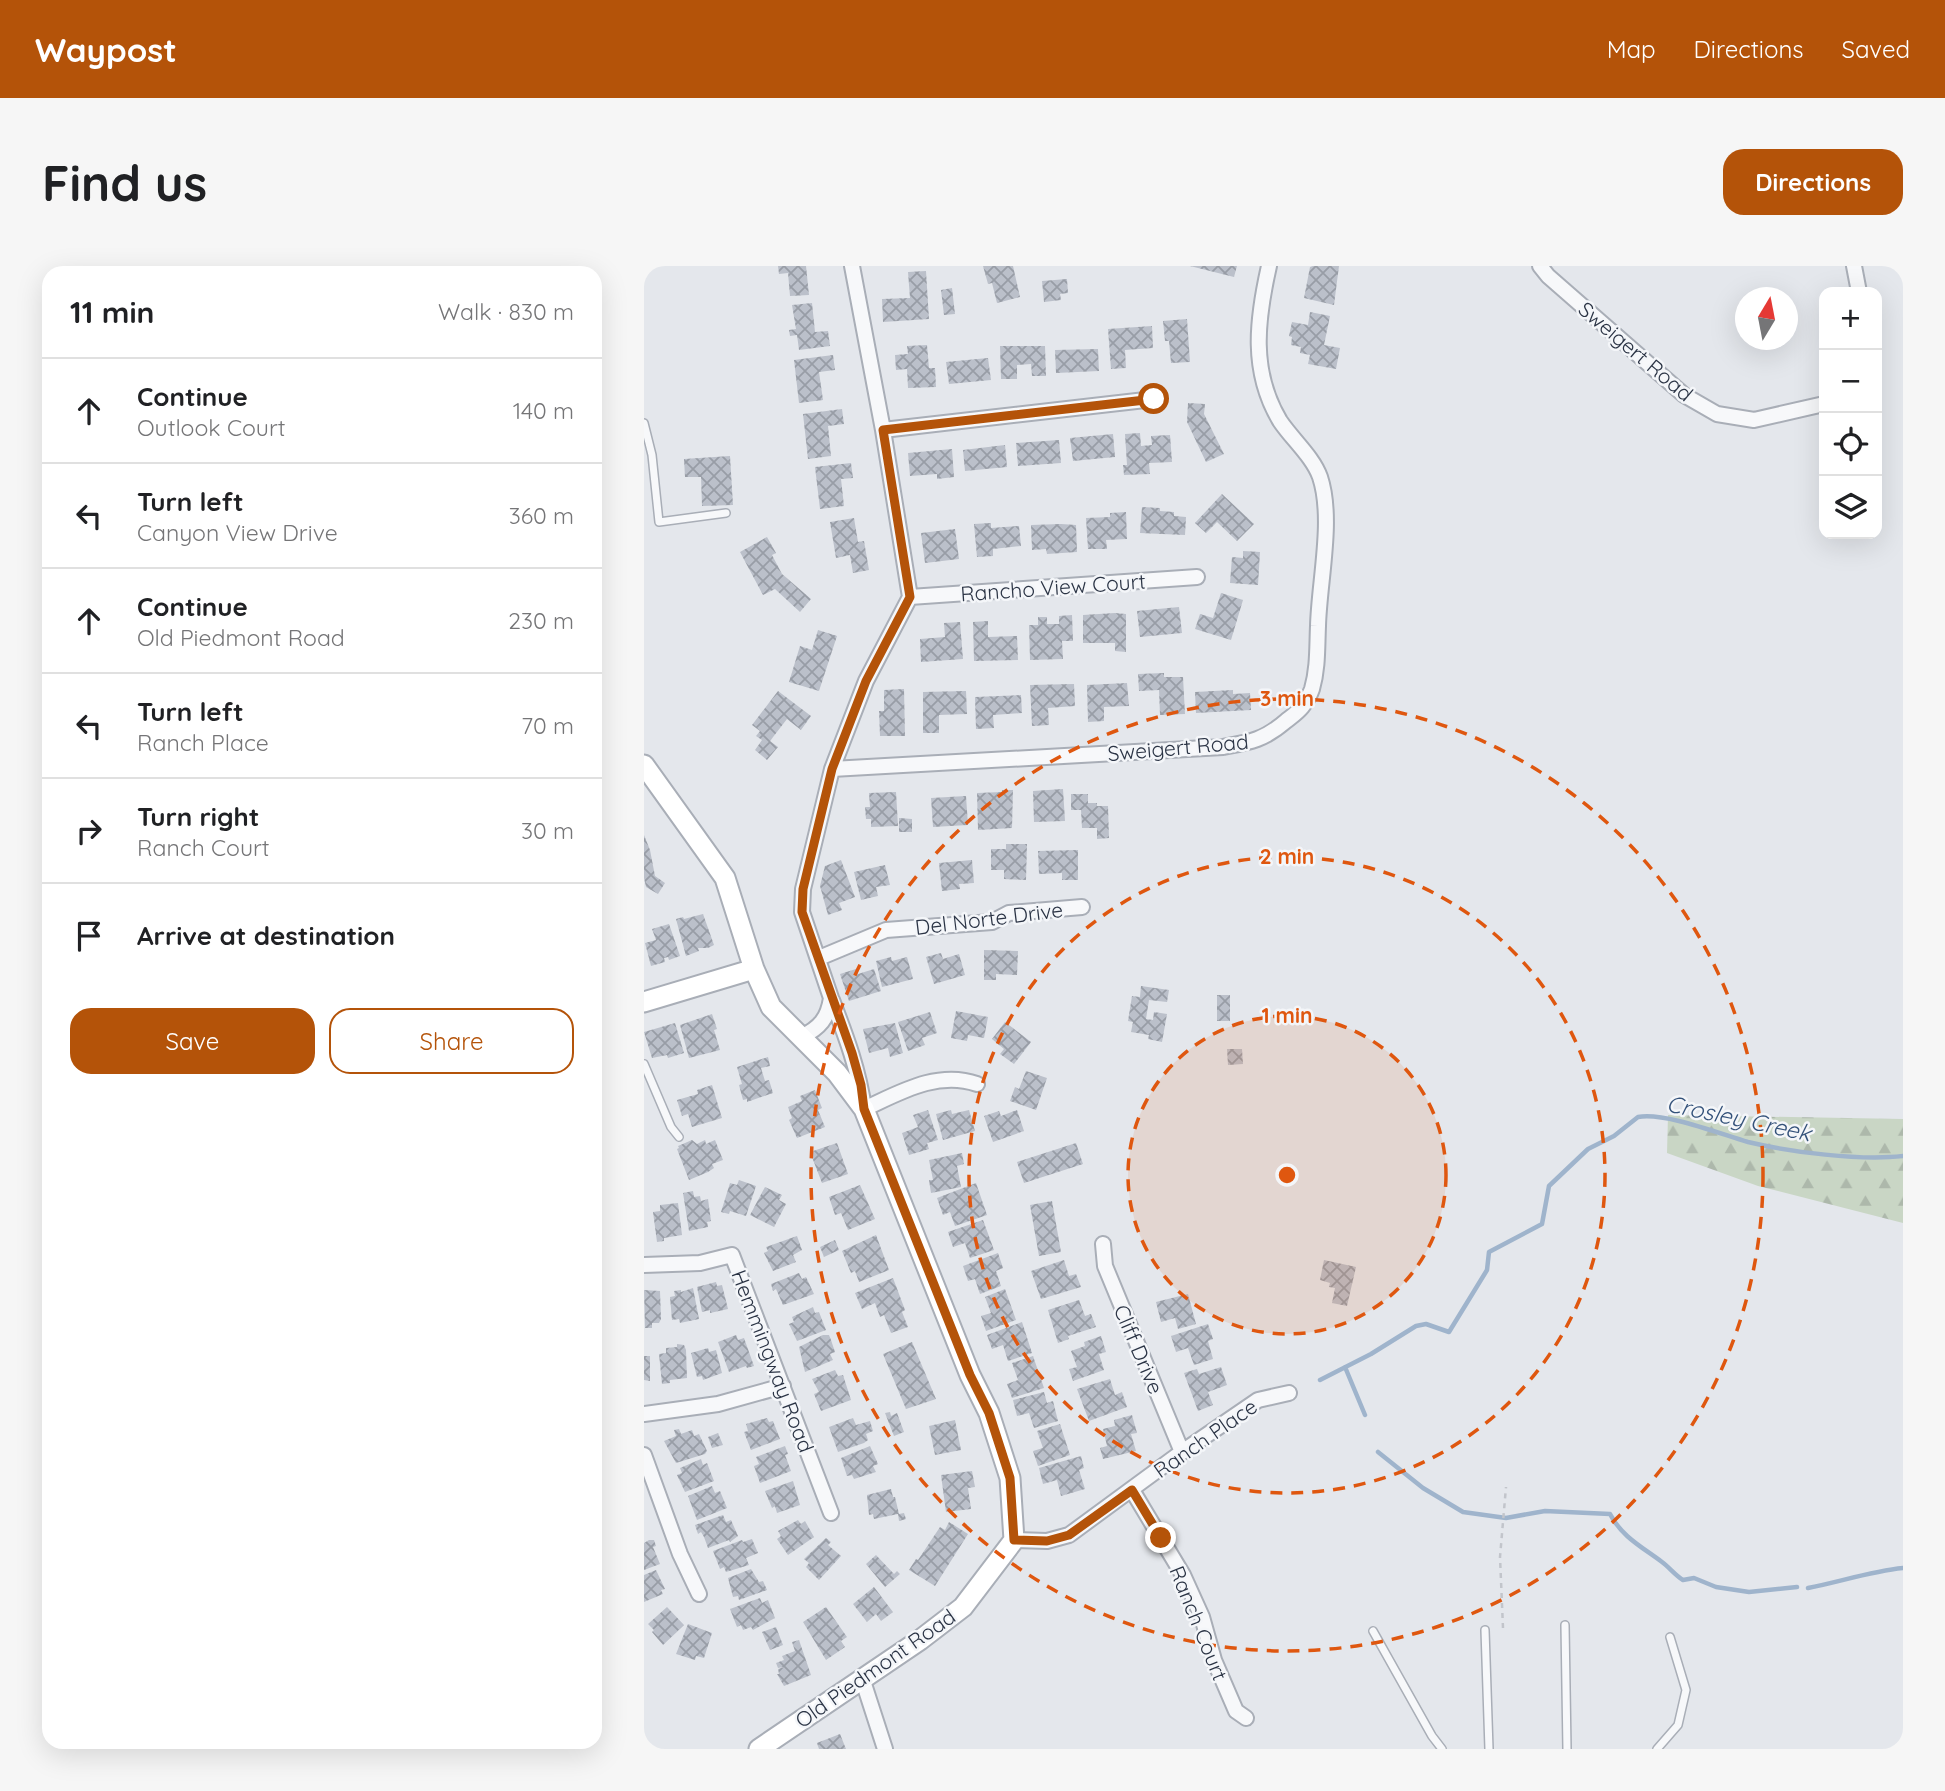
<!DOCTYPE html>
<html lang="en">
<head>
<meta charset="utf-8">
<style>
	body { margin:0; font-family:Quicksand,sans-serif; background:#f6f6f6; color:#202124 }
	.controls { position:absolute; right:21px; top:21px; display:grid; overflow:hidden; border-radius:14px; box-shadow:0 7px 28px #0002 }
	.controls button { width:63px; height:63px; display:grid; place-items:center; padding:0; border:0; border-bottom:2px solid #e0e0e0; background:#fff; color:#202124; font:35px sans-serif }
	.compass { position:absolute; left:1091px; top:21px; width:63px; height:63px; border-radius:50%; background:#fff; box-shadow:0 7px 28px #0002; rotate:10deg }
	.stop { position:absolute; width:21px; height:21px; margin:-16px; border:5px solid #b45309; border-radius:50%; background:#fff }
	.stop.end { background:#b45309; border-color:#fff; box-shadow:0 2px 7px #0008 }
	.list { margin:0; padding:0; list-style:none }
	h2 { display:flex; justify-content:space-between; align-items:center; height:91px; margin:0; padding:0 28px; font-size:30px }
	h2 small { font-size:23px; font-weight:400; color:#757577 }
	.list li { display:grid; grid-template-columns:46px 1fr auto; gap:21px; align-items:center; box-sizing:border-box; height:105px; padding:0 28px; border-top:2px solid #e0e0e0 }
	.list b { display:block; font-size:26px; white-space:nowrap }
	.list p { margin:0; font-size:23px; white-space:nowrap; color:#757577 }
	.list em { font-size:23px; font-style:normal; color:#757577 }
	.actions { display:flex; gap:14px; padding:21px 28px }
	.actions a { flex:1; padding:16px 0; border:2px solid #b45309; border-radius:21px; text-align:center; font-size:24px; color:#b45309 }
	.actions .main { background:#b45309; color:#fff }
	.icon { flex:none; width:38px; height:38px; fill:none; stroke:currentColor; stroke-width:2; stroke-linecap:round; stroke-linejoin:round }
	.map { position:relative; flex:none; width:1259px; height:1483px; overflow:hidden; border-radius:21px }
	header { display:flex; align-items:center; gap:42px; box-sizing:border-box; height:98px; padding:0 35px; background:#b45309; color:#fff }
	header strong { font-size:33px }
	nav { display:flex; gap:38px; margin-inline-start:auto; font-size:24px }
	.intro { display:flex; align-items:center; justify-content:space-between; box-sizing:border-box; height:168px; padding:0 42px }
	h1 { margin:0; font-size:49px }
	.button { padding:18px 32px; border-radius:21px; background:#b45309; color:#fff; font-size:24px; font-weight:700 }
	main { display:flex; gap:42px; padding:0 42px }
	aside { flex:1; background:#fff; border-radius:21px; box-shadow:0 7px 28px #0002 }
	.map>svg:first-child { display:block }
</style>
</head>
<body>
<header>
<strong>Waypost</strong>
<nav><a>Map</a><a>Directions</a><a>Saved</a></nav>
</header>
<div class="intro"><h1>Find us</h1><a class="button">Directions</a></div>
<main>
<aside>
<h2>11 min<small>Walk · 830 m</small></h2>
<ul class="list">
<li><svg class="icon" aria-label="ahead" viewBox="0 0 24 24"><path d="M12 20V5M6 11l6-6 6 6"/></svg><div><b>Continue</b><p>Outlook Court</p></div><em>140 m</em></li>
<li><svg class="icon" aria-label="left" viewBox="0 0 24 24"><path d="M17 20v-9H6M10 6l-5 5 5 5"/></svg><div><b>Turn left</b><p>Canyon View Drive</p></div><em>360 m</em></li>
<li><svg class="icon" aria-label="ahead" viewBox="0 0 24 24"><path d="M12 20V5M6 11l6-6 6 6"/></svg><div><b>Continue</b><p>Old Piedmont Road</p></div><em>230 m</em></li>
<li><svg class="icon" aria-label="left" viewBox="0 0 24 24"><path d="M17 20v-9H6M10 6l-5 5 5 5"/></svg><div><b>Turn left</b><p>Ranch Place</p></div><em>70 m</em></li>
<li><svg class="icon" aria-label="right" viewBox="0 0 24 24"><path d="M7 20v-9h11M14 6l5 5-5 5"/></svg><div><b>Turn right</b><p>Ranch Court</p></div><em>30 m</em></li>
<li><svg class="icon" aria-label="arrive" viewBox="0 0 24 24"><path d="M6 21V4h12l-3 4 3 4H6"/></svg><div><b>Arrive at destination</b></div></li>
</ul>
<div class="actions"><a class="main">Save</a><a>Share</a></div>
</aside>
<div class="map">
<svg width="1259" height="1483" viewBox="0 0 1259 1483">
	<defs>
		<pattern id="forest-firs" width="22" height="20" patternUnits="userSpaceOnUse" patternTransform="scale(1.75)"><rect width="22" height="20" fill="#c9d6c5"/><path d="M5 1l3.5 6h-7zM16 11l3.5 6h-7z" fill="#adb8ab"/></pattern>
		<pattern id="building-cross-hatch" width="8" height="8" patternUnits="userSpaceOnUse" patternTransform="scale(1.75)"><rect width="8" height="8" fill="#bbc0ca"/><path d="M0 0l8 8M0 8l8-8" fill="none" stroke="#989da6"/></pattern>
	</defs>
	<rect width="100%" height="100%" fill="#e4e7ec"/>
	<path fill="url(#forest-firs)" d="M1024,849L1259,853V957L1114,920L1023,887Z"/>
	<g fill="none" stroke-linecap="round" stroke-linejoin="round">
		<path stroke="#9fb4cc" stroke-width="4.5" d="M701,1101L721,1149
			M676,1114L727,1088L772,1060L782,1058L805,1066L843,1004L845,986L898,958L905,920L944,883L970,870L994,851C1021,846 1076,868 1104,876C1146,886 1216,895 1259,890
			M734,1186L779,1222L819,1246L862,1252L901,1245L966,1248C978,1271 998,1281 1018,1296C1026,1302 1031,1309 1039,1314L1050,1312L1072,1321L1105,1326L1153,1321
			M1164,1322C1195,1316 1228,1305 1259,1302"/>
	</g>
	<path fill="url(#building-cross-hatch)" d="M134,0H162L165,29L146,30L144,7L135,8Z
		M339,0H369L376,31L353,37L348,17L344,18Z
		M546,0H593L590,11Z
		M669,0H695L690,39L660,32L666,1Z
		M282,5L285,53L239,56L238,33L266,32L264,6Z
		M423,13L424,27L416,28L417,34L400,36L398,15Z
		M308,22L311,48L300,49L297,24Z
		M168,37L171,66L184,65L186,80L155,84L153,69L146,70L145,64L152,63L148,39Z
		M666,46L686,50L680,79L696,82L692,103L664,98L666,89L656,87L657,81L647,79L648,71L645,70L648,56L664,59Z
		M543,53L546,96L527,97L525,75H521L519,55Z
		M508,60L509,82L481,84L482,102L467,103L464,63Z
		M283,79L285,102H291L292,121L264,122L263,103L252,104L251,89L264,88L263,80Z
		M356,80H401L402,110H388L387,98L373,99V113H357Z
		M454,83L455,105L412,107L411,84Z
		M189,89L191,104L175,106L179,134L155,137L150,94Z
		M344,92L347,114L305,118L302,96Z
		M544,137L561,138L560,148L580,188L562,196L543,156Z
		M198,143L200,158L184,160L187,190L164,193L159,148Z
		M496,167L497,180L508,179L507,170L526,169L528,196L505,197L506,208L480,209L479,199H483L481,168Z
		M469,168L471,191L429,195L426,172Z
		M415,174L417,197L374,200L372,177Z
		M361,179L363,201L321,205L319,184Z
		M308,183L310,211L293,213V208L266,210L264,187Z
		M86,190L89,239L58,240L57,211H41L40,193Z
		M207,197L209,212L197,213L200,240L176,243L171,201Z
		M578,228L610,258L593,275L573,256L562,267L551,257Z
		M498,241L516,242V245L530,246V250L542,251L541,269L496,267Z
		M482,246L483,273L462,274L463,283H444L442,252L466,251V247Z
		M210,252L214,276L220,275L225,304L209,307L206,289L192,292L186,256Z
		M347,257V262L375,260L377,280L349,283V290L333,291L330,258Z
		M417,258L432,259L433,286L403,288L402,283L388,284L387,259Z
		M311,263L315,293L281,297L277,267Z
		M123,271L132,287L128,289L138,308L167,333L156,346L131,323L119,329L96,286Z
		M599,285L616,286L614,319L586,317L588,291L599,292Z
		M577,327L599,334L587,374L551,363L556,348L569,352Z
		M535,341L538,367L496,371L493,345Z
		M471,347L482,348V386L471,385V377H439V349Z
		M428,349L429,375H418L419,393L386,394L385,359H394V351H403V358H415V350Z
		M344,355V371L373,370L374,394L330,395L329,356Z
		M316,356L319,393L277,396L276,373L301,371L300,357Z
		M174,364L193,370L175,425L145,416L156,380L168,384Z
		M520,407V411H539L541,448L516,449L515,424L495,425L494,408Z
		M483,417L485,440L460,441V455L444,456L443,419Z
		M430,418L431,440L404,442L405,459L388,460L386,419Z
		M260,423L261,470H236L235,445H240V424Z
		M589,424V428L606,427L607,444L552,447L551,426Z
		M134,425L167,450L157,464L143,453L126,475L134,481L123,494L111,484L118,474L112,470L116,465L108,459Z
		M322,425L323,448L295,449V467H279V426Z
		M377,429L378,447L349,449L350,462L332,463L331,431Z
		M419,523L421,555L390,556L389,525Z
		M358,524H369L368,562L334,564L333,527L358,526Z
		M252,526L254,560L227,561V553H222L221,541H226L225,527Z
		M427,528H444V537H453V540H464L465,572L453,573V562H438L437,544H427Z
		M322,530L324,559L289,561L287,532Z
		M255,552L268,553V566H255Z
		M0,569L6,584L11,610L21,617L14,628L2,621L0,612Z
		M362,578H383L382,614L360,613V604H347V583H362Z
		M434,584V614H418V607L395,608L394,585Z
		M197,594L211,631L195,637L198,644L184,649L176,620L181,600Z
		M328,594L330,617L315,618L316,623L298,625L295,597Z
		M241,599L246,619L232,621L234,630L217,634L210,606Z
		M59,648L70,679L64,682H54L55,685L42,690L32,653L39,651L40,653Z
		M25,658L36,690L25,694L24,691L20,692L21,696L7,700L1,677L12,674L8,663Z
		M340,684L374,685L373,709L352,708V714H340Z
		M297,687L299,693L315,688L321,709L290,718L282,691Z
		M247,691L248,695L263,691L269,713L238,721L232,695Z
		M212,703L214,708L230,703L237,725L205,735L196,708Z
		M497,720L525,724L523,736L505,734L502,753L509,754L510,746L523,748L518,776L504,773L505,769L487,766L489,756L484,755L488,730L496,731Z
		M573,729H586V755H573Z
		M312,745L344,751L340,772L324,769L323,775L307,772Z
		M286,746L293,767L278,772L281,779L264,785L254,756Z
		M68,748L73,763L70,764L76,784L45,792L36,759Z
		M361,756L387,776L370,798L356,788L360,783L348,773Z
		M31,757L40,787L24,792L23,789L8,792L0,766Z
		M251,757L259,787L246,791L244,782L225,787L219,763Z
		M583,783H598L599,798L584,799Z
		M124,791L126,800L117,802L121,815L125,814L129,827L103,836V833L99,834L95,819L98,818L93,801Z
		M382,805L403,812L392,844L366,835L371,821L375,823Z
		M68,819L78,852L48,861L44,848L38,850L33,834L54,828L53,824Z
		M171,824L178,842L174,844L181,861L153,872L145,854L148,852L144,841L158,835L156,830Z
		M284,844L294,874L283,877L285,883L265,889L258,867L274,861L269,849Z
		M307,844L308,848L325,844L331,865L299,874L292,848Z
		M373,844L380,865L349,876L340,850L355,845L357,850Z
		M48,874L53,878L61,874L62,878L71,874L79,894L68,898L70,902L64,906L45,914L33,883L35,882L34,880Z
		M193,877L204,908L178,917L166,886Z
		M432,877L439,898L380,917L373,896Z
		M318,887L320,898L313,900L317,921L287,927L285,914H289L285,894Z
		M95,914L112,920L102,950L86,945L85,948L77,946L86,917L93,919Z
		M332,917L343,949L311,960L306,946L299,949L293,932Z
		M216,919L231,953L204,964L197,947L191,949L185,931Z
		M121,921L138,929L135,934L142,938L130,961L106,949Z
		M49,925L50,931L56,930L57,935L64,933L67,955L63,956L64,961L45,965L39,927Z
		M408,935L417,986L395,990L386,939Z
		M34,937L38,969L20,972V975L13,976L9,946L16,945V939Z
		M339,954L350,984L326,992L321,977L309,981L304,966Z
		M232,969L245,1004L215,1016L211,1005L207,1007L198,985Z
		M153,970L158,984L149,989L152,996L129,1005L120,987L124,985L122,981Z
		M191,974L195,984L180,991L176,981Z
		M354,987L359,1002L352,1005L357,1020L336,1028L331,1013L324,1015L319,1000Z
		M420,994L425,1010L432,1008L437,1021L397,1033L387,1005Z
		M680,994L712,1001L703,1040L688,1037L691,1022L685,1021L686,1017L676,1014Z
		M155,1007L158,1013L162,1011L170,1028L139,1039L132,1023L129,1025L127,1018Z
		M249,1012L261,1044L258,1046L264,1061L247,1067L240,1049L236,1051L231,1037L218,1043L211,1027Z
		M72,1016L73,1020L78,1019L84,1043L66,1047V1044L58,1046L53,1021Z
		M49,1022L55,1053L36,1057L35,1053L28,1054L26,1031L31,1030L30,1025L37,1024V1026Z
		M361,1023L372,1054L342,1065L337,1050L347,1047L341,1031Z
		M0,1024L16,1025L17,1053L15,1057H8V1062H1Z
		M544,1028L552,1058L534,1063L531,1052L517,1056L512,1036Z
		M435,1034L441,1050L447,1048L452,1061L424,1070L425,1073L414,1077L404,1044Z
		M169,1041L171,1047L175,1046L182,1064L153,1075L145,1058L150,1056L148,1051Z
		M378,1056L388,1087L364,1095L359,1079L348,1083L343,1069Z
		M564,1058L569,1073L564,1075L569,1093L550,1099L544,1082L532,1086L527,1070Z
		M92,1069L94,1074L100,1072L110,1100L103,1102L102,1100L85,1106L74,1076Z
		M179,1069H185L187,1074L191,1086L186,1088L189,1094L161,1106L155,1081Z
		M457,1070L462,1086L455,1088L460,1104L429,1115L425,1103L433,1101L427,1085L441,1080L440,1076Z
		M268,1076L292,1133L262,1143L239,1088Z
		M33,1078L40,1079L42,1084L43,1112L26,1114V1117L18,1118L15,1088L22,1087V1082L33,1081Z
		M64,1082L65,1086L72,1084L78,1107L59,1114L58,1110L53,1111L47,1087Z
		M0,1090H6V1115L0,1114Z
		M389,1090L400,1122L368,1132L363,1118L374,1114L368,1097Z
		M577,1101L583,1119L564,1126L569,1139L554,1145L540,1107L553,1103L555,1108Z
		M191,1104L194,1110L199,1109L207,1134L177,1145L170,1128L175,1126L168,1113Z
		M466,1113L471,1129L478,1126L483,1141L445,1155L433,1123Z
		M400,1126L403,1137L409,1135L414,1155L390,1162L385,1147L373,1150L369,1134Z
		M246,1146L247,1150L253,1147L260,1166L250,1170L241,1147Z
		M488,1149L493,1167L487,1168L492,1185L459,1193L456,1182L463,1180L459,1163L471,1160L470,1154Z
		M123,1152L125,1156L129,1155L136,1173L107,1184L100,1166L104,1165L102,1158Z
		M209,1152L212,1159L226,1155L229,1165L222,1168L224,1174L220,1177L194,1186L185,1161Z
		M311,1154L317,1184L291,1189L285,1160Z
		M416,1158L426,1189L394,1200L389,1185L399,1182L393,1165Z
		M35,1163L37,1168L48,1164L50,1170L55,1168L63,1185L61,1188L32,1197L20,1175L32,1170L30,1164Z
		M74,1167L79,1179L68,1182L64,1171Z
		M141,1180L144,1188L141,1189L147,1205L116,1217L110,1200L115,1198L112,1191Z
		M226,1180L234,1198L229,1200L232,1206L210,1213L208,1209L203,1210L197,1192Z
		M437,1190L440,1202L435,1204L441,1223L417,1230L413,1214L399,1218L395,1202Z
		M57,1193L59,1199L63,1197L70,1215L41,1226L33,1209L38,1207L36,1202Z
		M328,1205L331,1221L324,1222L327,1243L302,1246L297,1209Z
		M149,1215L156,1239L133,1247L131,1240L128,1242L121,1225Z
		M68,1220L71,1227L76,1225L83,1242L53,1254L44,1230Z
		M247,1223L249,1231H251L255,1248L260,1247L262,1253L255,1255L254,1248L230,1253L229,1248L225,1249L223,1229Z
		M79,1249L82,1256L87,1254L94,1270L86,1276L85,1274L64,1282L60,1271L57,1266L54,1268L51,1259Z
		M154,1254L157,1258L161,1255L170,1271L144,1289L133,1273L137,1270L134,1265Z
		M305,1256L324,1268L291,1320L265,1304L272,1293L274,1294L296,1261L301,1264Z
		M182,1272L187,1276L184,1279L197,1290L175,1314L162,1301L165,1297L160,1293Z
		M108,1273L114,1287L102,1292L105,1299L82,1306L80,1301L76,1303L69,1285L98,1274L99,1276Z
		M5,1274H10L12,1280L9,1281L16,1298L0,1304V1277Z
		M232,1289L250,1308L253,1305L256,1308L241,1321L222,1298Z
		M107,1303L115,1316L119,1315L123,1324L95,1334L94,1330L89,1331L84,1312Z
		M12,1304L21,1323L17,1324L19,1328L0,1336V1309Z
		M230,1321L249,1346L237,1355L232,1348L223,1356L209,1338Z
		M116,1332L118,1337L124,1334L131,1352L109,1364L107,1361L99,1364L97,1359L93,1361L86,1343Z
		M23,1341L40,1359L19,1379L8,1366L10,1364L4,1358Z
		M182,1341L203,1371L197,1375L201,1381L182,1394L159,1356Z
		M44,1358L68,1367L60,1392L52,1390L51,1394L32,1388Z
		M132,1361L139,1379L126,1384L118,1366Z
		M155,1374L167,1409L140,1420L133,1408H135L134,1403L140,1401L134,1402L132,1397L140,1394L138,1390L151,1385L148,1376Z
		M196,1468L202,1483H175L173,1477Z"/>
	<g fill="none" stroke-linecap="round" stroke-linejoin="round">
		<defs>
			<path id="lane" d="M0,157L8,189L15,256L82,247
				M0,798L27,861L35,871
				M921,1359L923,1483
				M841,1364L845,1483
				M729,1365L788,1470L798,1483
				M1013,1483L1034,1459L1042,1424L1026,1371"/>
			<path id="street" d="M896,0L904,10L1040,129L1073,148L1110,154L1180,138
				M1210,0L1215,26
				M239,164L510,133
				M266,331L553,311
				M188,503L579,481C607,476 620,474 642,455C647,451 653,447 658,441C662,436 666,429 668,423C674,402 673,382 674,360C675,316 690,253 676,211C669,191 648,173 636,155C606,105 613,53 625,0
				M175,692L242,664L348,656L365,647L438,641
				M188,734C202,770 215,805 220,843C255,827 293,804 333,818
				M157,771C176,762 184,752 187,732L158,646L159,623L188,503L222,415L266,331L239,164L208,0
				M459,978L461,1000L538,1186
				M0,999L56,997L88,989L187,1247
				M0,1148L74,1138L139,1120
				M0,1189L36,1288L55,1328
				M488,1224L539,1309L558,1351L570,1394L592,1445L602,1452
				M370,1274L403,1275L425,1269L538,1186L614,1134L645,1127
				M219,1415L241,1483"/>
			<path id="secondary" d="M0,499L81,612L110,703L127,741L193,807L220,843L326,1109L345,1147L366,1212L370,1274L319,1341L276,1374L115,1483
				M0,736L110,703"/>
		</defs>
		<use href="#lane" stroke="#a9aeb7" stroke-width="10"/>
		<use href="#street" stroke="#a9aeb7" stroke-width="18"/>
		<use href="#secondary" stroke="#a9aeb7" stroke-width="23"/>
		<path stroke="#c2c5cb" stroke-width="2.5" stroke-dasharray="5 5" stroke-linecap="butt" d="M859,1362L856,1291L862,1221"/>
		<use href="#lane" stroke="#f7f8fa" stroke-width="7"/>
		<use href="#street" stroke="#f7f8fa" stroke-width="14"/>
		<use href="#secondary" stroke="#fff" stroke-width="19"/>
	</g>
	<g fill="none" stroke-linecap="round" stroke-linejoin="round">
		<path stroke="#b45309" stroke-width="9" d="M510,133L239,164L266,331L222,415L188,503L159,623L158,646L208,787L217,819L220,843L326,1109L345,1147L366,1212L370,1274L403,1275L425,1269L488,1224L517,1272"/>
	</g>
	<circle cx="643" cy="909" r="159" fill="#df570f" fill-opacity=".12"/>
	<g fill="none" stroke="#df570f" stroke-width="3.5" stroke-dasharray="12 9">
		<circle cx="643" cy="909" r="159"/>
		<circle cx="643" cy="909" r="318"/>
		<circle cx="643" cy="909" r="476"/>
	</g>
	<g text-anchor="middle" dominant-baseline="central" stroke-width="5" stroke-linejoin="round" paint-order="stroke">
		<g font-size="21" fill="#2b3445" stroke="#f4f6f9">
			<text transform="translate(992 85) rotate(40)">Sweigert Road</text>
			<text transform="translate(409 321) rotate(-4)">Rancho View Court</text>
			<text transform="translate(534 481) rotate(-5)">Sweigert Road</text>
			<text transform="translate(345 652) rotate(-7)">Del Norte Drive</text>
			<text transform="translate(495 1083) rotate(67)">Cliff Drive</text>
			<text transform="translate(129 1095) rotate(69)">Hemmingway Road</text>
			<text transform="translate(561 1172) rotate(-35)">Ranch Place</text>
			<text transform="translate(555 1357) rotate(68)">Ranch Court</text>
			<text transform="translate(231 1402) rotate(-35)">Old Piedmont Road</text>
		</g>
		<g font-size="23" font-style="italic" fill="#34527a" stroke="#f4f6f9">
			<text transform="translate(1095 852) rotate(12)">Crosley Creek</text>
		</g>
	</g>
	<circle cx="643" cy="909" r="10" fill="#df570f" stroke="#f4f6f9" stroke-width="3.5"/>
	<g font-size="21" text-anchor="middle" font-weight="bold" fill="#df570f" stroke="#f4f6f9" stroke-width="5" stroke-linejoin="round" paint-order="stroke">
		<text x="643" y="440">3 min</text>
		<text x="643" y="598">2 min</text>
		<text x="643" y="757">1 min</text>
	</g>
</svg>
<div class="controls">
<button>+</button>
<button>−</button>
<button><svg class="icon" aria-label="locate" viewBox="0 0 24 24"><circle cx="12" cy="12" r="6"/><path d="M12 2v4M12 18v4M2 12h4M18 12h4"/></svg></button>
<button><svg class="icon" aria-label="layers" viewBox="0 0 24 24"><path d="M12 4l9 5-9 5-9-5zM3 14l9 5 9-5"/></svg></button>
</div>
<svg class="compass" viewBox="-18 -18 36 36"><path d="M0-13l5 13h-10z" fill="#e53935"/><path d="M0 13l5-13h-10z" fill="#757577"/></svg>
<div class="stop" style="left:510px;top:133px"></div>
<div class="stop end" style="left:517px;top:1272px"></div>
</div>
</main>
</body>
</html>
